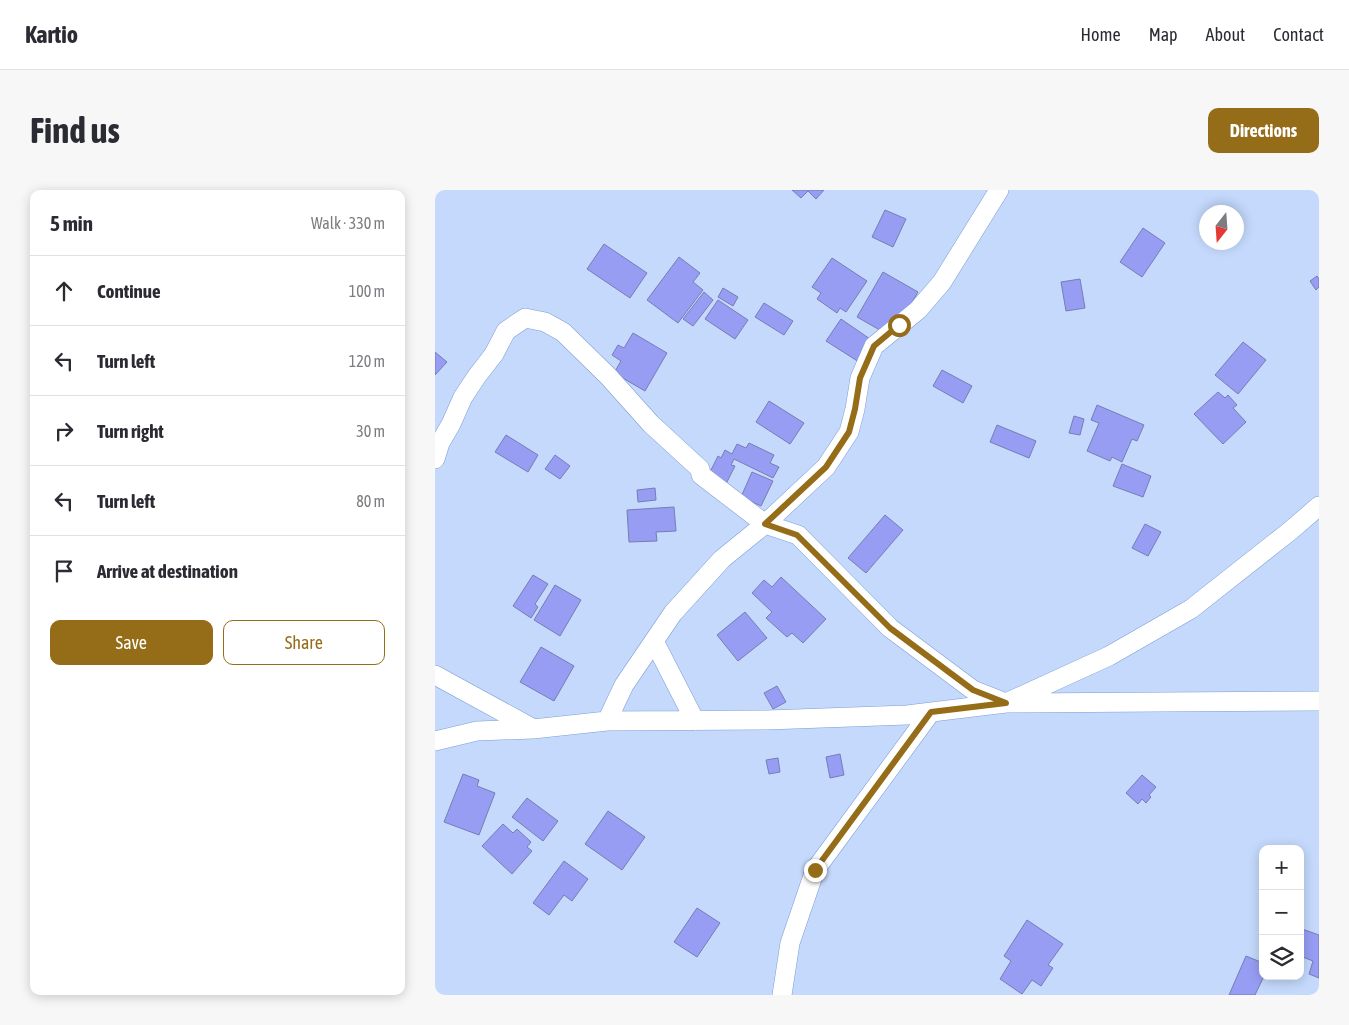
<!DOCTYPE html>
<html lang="en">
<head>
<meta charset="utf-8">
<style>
	body { margin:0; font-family:"Asap Condensed",sans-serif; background:#f7f7f7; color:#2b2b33 }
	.controls { position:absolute; right:15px; bottom:15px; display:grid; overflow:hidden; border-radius:10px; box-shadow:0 2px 12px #0003 }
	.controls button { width:45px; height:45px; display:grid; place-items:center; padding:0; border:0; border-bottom:1px solid #e1e1e2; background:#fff; color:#2b2b33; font:25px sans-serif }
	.compass { position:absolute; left:764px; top:15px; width:45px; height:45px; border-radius:50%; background:#fff; box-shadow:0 2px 12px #0003; rotate:197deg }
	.stop { position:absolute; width:15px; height:15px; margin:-11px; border:4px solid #956c17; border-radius:50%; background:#fff }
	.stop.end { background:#956c17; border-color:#fff; box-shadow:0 1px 5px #0008 }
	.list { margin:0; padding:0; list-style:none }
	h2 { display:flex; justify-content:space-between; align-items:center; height:65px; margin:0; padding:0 20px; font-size:21px }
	h2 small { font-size:16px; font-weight:400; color:#7c7c81 }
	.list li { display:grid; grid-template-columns:32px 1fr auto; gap:15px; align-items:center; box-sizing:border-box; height:70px; padding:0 20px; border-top:1px solid #e1e1e2 }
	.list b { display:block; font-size:19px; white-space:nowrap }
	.list em { font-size:16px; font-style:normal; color:#7c7c81 }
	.actions { display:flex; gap:10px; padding:15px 20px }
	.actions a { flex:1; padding:11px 0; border:1px solid #956c17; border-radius:10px; text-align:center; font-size:18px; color:#956c17 }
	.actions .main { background:#956c17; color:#fff }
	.icon { flex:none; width:28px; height:28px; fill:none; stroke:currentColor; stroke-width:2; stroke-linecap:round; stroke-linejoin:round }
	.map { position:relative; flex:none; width:884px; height:805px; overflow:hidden; border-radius:10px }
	header { display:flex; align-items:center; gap:30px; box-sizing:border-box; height:70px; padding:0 25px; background:#fff; border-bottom:1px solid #e1e1e2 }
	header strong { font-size:24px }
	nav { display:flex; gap:28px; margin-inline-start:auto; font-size:18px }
	.intro { display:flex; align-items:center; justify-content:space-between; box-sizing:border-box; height:120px; padding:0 30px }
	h1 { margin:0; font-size:35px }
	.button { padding:12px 22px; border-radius:10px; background:#956c17; color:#fff; font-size:18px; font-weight:700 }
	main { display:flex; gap:30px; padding:0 30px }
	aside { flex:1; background:#fff; border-radius:10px; box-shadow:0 2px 12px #0003 }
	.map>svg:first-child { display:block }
</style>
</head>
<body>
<header>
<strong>Kartio</strong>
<nav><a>Home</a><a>Map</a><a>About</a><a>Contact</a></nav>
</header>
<div class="intro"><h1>Find us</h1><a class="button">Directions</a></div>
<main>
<aside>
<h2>5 min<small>Walk · 330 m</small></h2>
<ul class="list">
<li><svg class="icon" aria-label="ahead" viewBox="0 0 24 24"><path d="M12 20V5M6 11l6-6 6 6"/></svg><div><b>Continue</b></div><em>100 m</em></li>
<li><svg class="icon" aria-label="left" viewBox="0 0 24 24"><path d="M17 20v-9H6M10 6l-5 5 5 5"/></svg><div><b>Turn left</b></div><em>120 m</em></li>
<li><svg class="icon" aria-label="right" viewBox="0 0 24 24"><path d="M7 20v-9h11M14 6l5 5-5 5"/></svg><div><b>Turn right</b></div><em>30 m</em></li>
<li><svg class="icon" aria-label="left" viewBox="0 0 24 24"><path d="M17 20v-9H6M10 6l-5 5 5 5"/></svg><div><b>Turn left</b></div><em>80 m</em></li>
<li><svg class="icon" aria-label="arrive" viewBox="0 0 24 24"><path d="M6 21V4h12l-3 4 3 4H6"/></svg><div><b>Arrive at destination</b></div></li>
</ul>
<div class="actions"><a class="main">Save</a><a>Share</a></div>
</aside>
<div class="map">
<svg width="884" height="805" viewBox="0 0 884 805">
	<rect width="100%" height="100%" fill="#c4d9fc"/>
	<path fill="#979df3" stroke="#777cb6" d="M357,0H389L381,9L373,1L366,8Z
		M450,20L471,29L458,57L437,47Z
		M708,38L730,53L707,87L685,72Z
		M169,54L212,83L195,108L152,79Z
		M244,67L265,83L258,92L268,100L243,133L212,110Z
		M397,68L432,91L411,122L405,118L402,123L382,109L386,103L377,97Z
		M448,82L483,102L468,128L450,143L422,127Z
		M882,86L884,89V97L881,100L875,91Z
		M645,89L650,118L631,121L626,92Z
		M288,98L303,107L298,116L283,107Z
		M269,102L278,110L258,136L248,129Z
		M283,110L313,130L300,149L270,129Z
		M329,113L358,131L349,145L320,127Z
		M406,129L438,151L424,172L391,151Z
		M198,143L232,163L210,201L179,183L186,171L177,165L183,155L189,158Z
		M808,152L831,170L803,204L780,185Z
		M0,162L12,172L0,185Z
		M507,180L537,196L528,213L498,196Z
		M783,202L790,208L793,205L802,215L798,218L811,232L788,254L759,224Z
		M334,211L369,233L355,254L321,232Z
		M662,215L709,235L702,251L697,249L687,272L677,267L675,271L652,261L664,233L656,230Z
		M639,226L649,229L645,245L634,243Z
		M562,235L601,251L594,268L555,252Z
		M71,245L103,265L93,282L60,262Z
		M314,253L339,265L335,273L344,277L338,288L299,269L296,275L300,276L291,294L273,286L283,266L286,268L290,260L297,264L302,254L311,258Z
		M120,265L135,276L125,289L110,279Z
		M687,274L716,286L708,307L678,296Z
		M317,282L338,291L326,316L306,307Z
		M220,298L221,310L203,312L202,300Z
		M239,317L241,341L221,342L222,351L194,352L192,320Z
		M450,325L468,340L431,383L413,368Z
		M710,334L726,342L713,366L697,358Z
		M98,385L113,394L100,414L103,417L96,428L78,416Z
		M346,387L391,429L368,453L357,443L352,447L331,428L337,422L317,403L329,390L337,397Z
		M120,395L146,410L125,446L99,430Z
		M310,422L332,448L303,471L282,445Z
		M106,457L139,476L119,511L85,492Z
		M342,496L351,512L338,519L329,503Z
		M405,564L409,585L395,588L391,567Z
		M343,568L345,582L334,584L331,570Z
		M28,584L44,590L42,596L60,603L44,645L9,632Z
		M707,585L721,597L714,605L716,607L711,613L707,609L703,614L691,603Z
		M92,608L123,631L108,651L77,627Z
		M173,621L210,647L187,680L150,654Z
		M68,634L78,643L82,639L96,652L92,657L97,661L77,684L47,656Z
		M129,671L153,689L137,711L129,705L114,725L98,713Z
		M262,718L285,733L262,767L239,752Z
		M592,730L628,754L613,775L618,778L606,796L597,790L587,804L565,789L576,771L569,766Z
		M867,739L884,745V788L874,784L878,771L865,766V743Z
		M811,766L828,773L829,786L820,805H794Z"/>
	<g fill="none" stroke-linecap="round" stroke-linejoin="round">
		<defs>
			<path id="minor" d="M0,269L5,253L16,234L28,207L42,186L59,164L71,141L90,128L110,132L128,142L173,186L216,234L265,279L266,285L330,334L363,345L455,438L538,500L571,513L674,466L756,419L855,341L884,316
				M219,451L260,531
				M0,485L97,538
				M172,531L189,495L238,423L287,369L330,334L391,277L414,242L420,219L425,188L439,156L483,120L507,92L564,0
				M0,551L42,541L98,539L172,531L332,530L472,525L571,513L884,511
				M347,805L355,753L380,680L496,522"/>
		</defs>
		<use href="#minor" stroke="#7c9dd3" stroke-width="20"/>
		<use href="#minor" stroke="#fff" stroke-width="19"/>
	</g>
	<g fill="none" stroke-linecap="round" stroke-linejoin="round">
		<path stroke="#956c17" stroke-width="6" d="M380,680L496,522L571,513L538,500L455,438L362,345L330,334L391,277L414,242L420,219L425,188L439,156L464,135"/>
	</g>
</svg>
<div class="controls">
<button>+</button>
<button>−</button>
<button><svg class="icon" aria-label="layers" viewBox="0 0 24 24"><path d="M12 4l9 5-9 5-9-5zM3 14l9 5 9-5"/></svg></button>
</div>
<svg class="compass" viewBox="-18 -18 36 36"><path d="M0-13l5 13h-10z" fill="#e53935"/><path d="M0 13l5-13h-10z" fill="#7c7c81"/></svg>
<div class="stop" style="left:464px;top:135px"></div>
<div class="stop end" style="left:380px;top:680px"></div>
</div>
</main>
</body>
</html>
